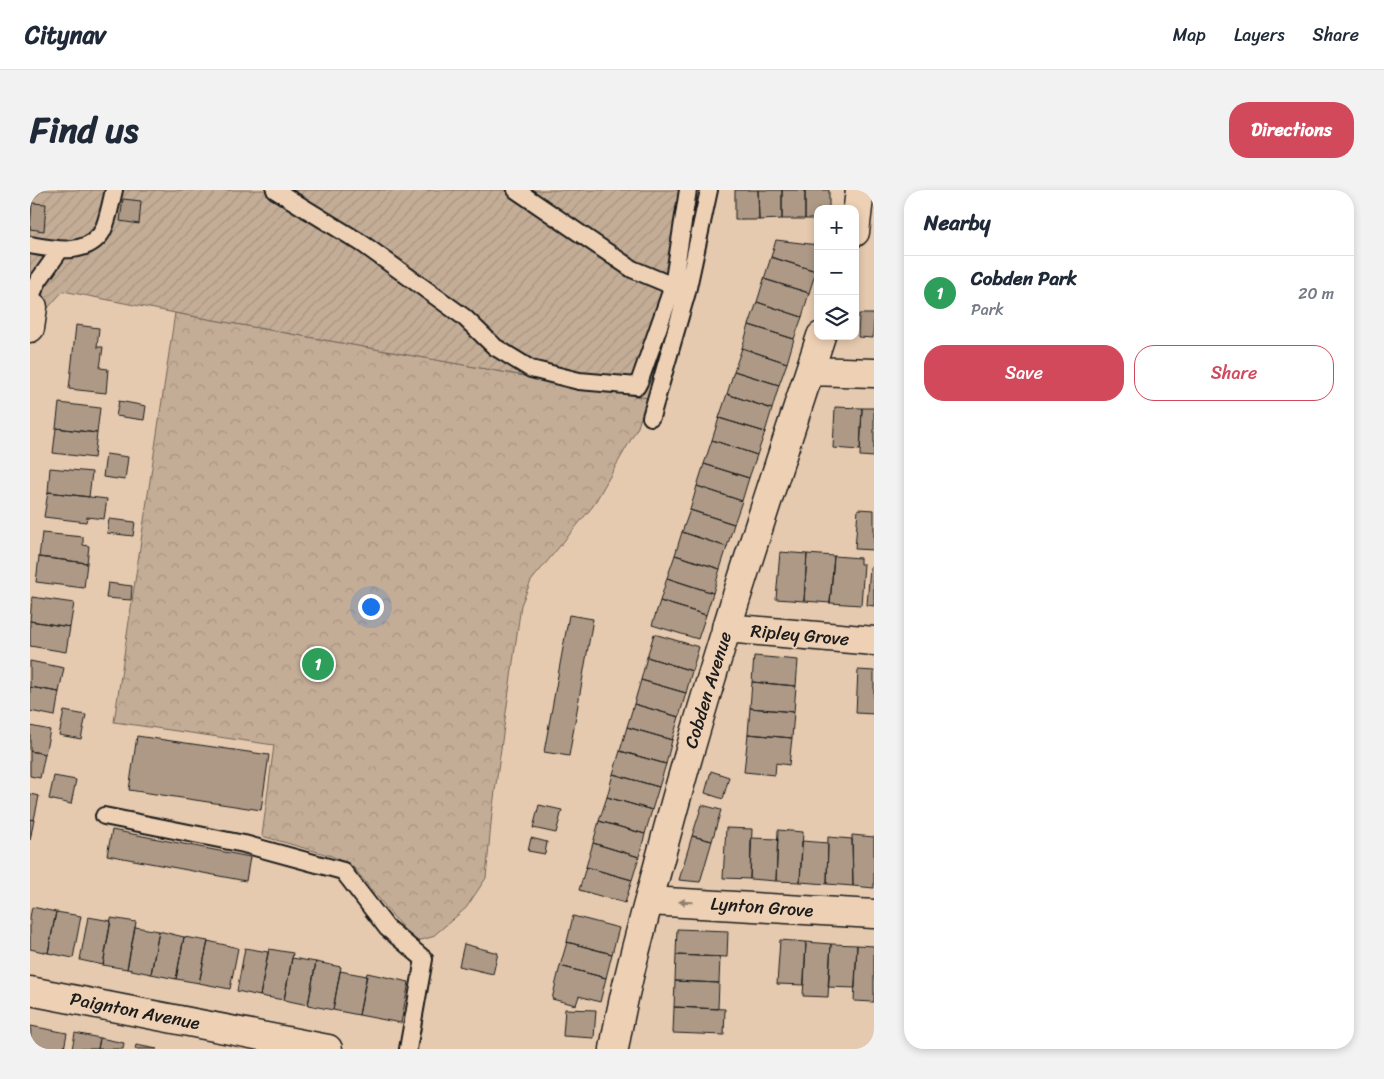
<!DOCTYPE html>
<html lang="en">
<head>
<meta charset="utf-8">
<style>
	body { margin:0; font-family:Sriracha,sans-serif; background:#f2f2f3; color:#1f2937 }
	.controls { position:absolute; right:15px; top:15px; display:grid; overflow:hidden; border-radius:10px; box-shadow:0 2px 8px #0003 }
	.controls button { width:45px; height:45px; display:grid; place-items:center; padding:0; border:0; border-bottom:1px solid #e0e1e3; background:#fff; color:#1f2937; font:25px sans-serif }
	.you { position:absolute; left:340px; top:416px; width:18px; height:18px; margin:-12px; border:4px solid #fff; border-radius:50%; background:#1a73e8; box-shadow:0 0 0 8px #1a73e833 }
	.badge { display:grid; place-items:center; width:32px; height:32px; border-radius:50%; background:#d1495b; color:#fff; font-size:16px; font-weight:700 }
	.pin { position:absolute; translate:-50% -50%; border:2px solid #fff; box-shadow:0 1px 5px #0006 }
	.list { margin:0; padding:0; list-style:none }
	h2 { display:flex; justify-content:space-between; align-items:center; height:65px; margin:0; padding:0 20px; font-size:21px }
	h2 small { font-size:16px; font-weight:400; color:#747a83 }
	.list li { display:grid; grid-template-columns:32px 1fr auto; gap:15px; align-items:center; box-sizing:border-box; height:75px; padding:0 20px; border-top:1px solid #e0e1e3 }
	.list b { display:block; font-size:19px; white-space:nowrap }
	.list p { margin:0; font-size:16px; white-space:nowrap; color:#747a83 }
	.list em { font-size:16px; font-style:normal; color:#747a83 }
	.actions { display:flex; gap:10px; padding:15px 20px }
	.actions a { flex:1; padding:11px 0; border:1px solid #d1495b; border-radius:20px; text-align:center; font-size:18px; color:#d1495b }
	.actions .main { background:#d1495b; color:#fff }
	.icon { flex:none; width:28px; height:28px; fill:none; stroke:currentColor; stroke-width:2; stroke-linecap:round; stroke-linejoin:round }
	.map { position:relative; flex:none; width:844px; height:859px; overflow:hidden; border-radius:20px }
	header { display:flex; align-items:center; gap:30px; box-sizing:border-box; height:70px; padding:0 25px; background:#fff; border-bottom:1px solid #e0e1e3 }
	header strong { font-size:24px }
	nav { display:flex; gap:28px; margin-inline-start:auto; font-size:18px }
	.intro { display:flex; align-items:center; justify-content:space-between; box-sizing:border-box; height:120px; padding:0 30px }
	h1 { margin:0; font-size:35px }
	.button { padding:12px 22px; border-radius:20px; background:#d1495b; color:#fff; font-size:18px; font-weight:700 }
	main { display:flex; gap:30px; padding:0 30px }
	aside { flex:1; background:#fff; border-radius:20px; box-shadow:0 2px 8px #0003 }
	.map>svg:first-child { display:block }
</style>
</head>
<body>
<header>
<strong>Citynav</strong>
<nav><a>Map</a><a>Layers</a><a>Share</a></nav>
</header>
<div class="intro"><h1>Find us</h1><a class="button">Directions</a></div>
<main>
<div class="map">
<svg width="844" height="859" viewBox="0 0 844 859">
	<defs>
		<pattern id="park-crowns" width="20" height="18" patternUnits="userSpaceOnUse" patternTransform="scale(1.25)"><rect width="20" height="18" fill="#c4ad96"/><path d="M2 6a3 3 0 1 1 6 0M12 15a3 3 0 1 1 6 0" fill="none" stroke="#a89481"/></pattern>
		<pattern id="garden-furrows" width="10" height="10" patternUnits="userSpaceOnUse" patternTransform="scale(1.25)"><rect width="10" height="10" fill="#c4ad96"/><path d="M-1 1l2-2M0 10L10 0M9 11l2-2" fill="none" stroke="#a89481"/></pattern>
	</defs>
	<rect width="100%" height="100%" fill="#e6caaf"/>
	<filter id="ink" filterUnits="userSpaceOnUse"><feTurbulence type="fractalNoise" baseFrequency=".02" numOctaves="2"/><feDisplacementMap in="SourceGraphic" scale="10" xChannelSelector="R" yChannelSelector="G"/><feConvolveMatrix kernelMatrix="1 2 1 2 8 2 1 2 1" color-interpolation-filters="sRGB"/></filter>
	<g filter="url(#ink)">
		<path fill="url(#park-crowns)" stroke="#706459" d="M145,123L617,208L608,237L563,316L501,391L491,415L462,623L456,688L436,718L402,747L384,752L324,678L302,666L232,646L244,555L84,532Z"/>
		<path fill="url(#garden-furrows)" stroke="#706459" d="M0,0H665L651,91L617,208L145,123L33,101L17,119L0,116Z"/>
		<path fill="#ad9986" stroke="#1c1c1c" d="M705,0H728L729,30H705Z
			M728,0H752V29L729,30Z
			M752,0H775V29H752Z
			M775,0H799V19H788V29H775Z
			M93,9L111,11L109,34L90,31Z
			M2,13L16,14L14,41L0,39Z
			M746,50L788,55V76L786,81L741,67Z
			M741,67L786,81L779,103L734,89Z
			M734,89L779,103L772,127L727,112Z
			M727,112L772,127L764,149L719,135Z
			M829,124H844L843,148L828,147Z
			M46,135L69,138L67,157H73L70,178L78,179L76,203L39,199Z
			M719,135L764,149L757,173L712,158Z
			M712,158L757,173L749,195L704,181Z
			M704,181L749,195L742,219L697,204Z
			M697,204L742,219L735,242L689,228Z
			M89,211L116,216L114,230L86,226Z
			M29,213L70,218L67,243L26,238Z
			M805,217L832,218L830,260L803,258Z
			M832,218H844V267L830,266Z
			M689,228L735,242L727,265L682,250Z
			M26,238L67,243L64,268L23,263Z
			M682,250L727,265L719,288L674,274Z
			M76,264L98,267L95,290L73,287Z
			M674,274L719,288L712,311L667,296Z
			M20,278L62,282L59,307L18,302Z
			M667,296L712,311L704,334L660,320Z
			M18,302L77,309L74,329L57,327L56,332L14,327Z
			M828,319L844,320V360L825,359Z
			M660,320L704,334L697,357L652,342Z
			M79,329L105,332L103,346L77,343Z
			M652,342L697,357L690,379L645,365Z
			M12,343L53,347V355L59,356L57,373L9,367Z
			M750,362L777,364L774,411L746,409Z
			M777,364L804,366L800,413L774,411Z
			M645,365L690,379L683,403L637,388Z
			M804,366L830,368V374H834L831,415L800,413Z
			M9,367L57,373L54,398L6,392Z
			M840,377H844V416L837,415Z
			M637,388L683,403L676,425L630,411Z
			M78,393L102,396L101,410L76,408Z
			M2,407L44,413L40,437L0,431Z
			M630,411L676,425L668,449L622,435Z
			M539,425L563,429L539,566L514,562Z
			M0,431L40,437L36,462L0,456Z
			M624,444L669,457L662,481L617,467Z
			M724,466L768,470L766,496L722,492Z
			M617,467L662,481L656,503L611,490Z
			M0,471L34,478L29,502L0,497Z
			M828,480L844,481V524L826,523Z
			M611,490L656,503L649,527L604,514Z
			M722,492L766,496L764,522L720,518Z
			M0,497L29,502L25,526L0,521Z
			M604,514L649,527L642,550L597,537Z
			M720,518L764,522L762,548L718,544Z
			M34,521L56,525L51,549L29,545Z
			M0,536L20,540L15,564L0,561Z
			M597,537L642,550L636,574L590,561Z
			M718,544L762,548L759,575L746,573L745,585L714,582Z
			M107,546L239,565L231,620L99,600Z
			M0,561L15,564L10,588L0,586Z
			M590,561L636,574L629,597L583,584Z
			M681,581L699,587L693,609L675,603Z
			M583,584L629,597L622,620L577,607Z
			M24,586L46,590L41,614L19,609Z
			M0,604L9,606L4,630L0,629Z
			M577,607L622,620L615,644L569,631Z
			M509,615L532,620L526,643L503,638Z
			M672,615L691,620L682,651L662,646Z
			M0,629L4,630L0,650Z
			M569,631L615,644L609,667L563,653Z
			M696,638L722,639L720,689L693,688Z
			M82,640L220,667L216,691L77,665Z
			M748,640L773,642L770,692L746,691Z
			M822,645L844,647V698L823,696Z
			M662,646L682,651L670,692L649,690Z
			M798,647L822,649L823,696L797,694Z
			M501,648L517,652L515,664L498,661Z
			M721,648L748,649L746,691L720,689Z
			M772,651L798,653L797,694L770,692Z
			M563,653L609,667L602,690L556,677Z
			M556,677L602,690L595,713L549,700Z
			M2,717L26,722L18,763L0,759V727Z
			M26,722L51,726L43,768L18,763Z
			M543,726L589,738L582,764L537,752Z
			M58,727L81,731L73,775L50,770Z
			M81,728L106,732L97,779L73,775Z
			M105,737L129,741L121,784L97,779Z
			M647,739L698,741L697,767L646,765Z
			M129,741L154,747L146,789L121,784Z
			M154,747L178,751L169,793L146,789Z
			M750,750L776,752L774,795L747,794Z
			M178,751L208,758L200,799L169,793Z
			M537,752L582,764L576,788L530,776Z
			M776,752L801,754L798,807L773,806Z
			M434,754L468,763L463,784L429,776Z
			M801,754L827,755L825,798L798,797Z
			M827,755L844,756V812L824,811Z
			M215,758L238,762L230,806L207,801Z
			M239,759L263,763L254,810L230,806Z
			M646,765L690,767L689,793L645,791Z
			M262,768L286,772L278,815L254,810Z
			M286,772L311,777L303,820L278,815Z
			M530,776L576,788L570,812L549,806L546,815L522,809Z
			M310,781L337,786L329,825L303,820Z
			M337,783L379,792L371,833L329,825Z
			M645,791L689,793L688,819L644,817Z
			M644,817L695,819L694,845L643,843Z
			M535,819L566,820L564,848L533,846Z
			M1,836L37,843L34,859H0Z
			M45,843L70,848L68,859H42Z
			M70,848L94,853L93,859H68Z
			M106,855L127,859H105Z"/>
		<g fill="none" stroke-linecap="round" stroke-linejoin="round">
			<defs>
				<path id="service" d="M245,0L333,54L434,127L465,157L501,179L549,191L607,196L610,190L643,96L658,0
					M486,0L602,79L643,96
					M0,55C23,59 53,66 70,45C77,36 81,12 84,0
					M3,117L2,104L8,91L30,60
					M621,227L657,102L679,0
					M74,626L214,654L313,681L357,738L394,769L378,859"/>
				<path id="minor" d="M825,42L830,0
					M0,138L3,117
					M780,181L844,183
					M696,438L844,451
					M619,711L844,724
					M0,801L298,859
					M584,859C595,794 614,729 631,665C677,490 735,318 791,146"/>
			</defs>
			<use href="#service" stroke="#1c1c1c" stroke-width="20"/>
			<use href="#minor" stroke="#1c1c1c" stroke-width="31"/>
			<use href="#service" stroke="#eed1b5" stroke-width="16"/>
			<use href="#minor" stroke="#eed1b5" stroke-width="28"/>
		</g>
		<defs><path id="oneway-solid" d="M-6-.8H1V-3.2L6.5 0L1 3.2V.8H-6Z" transform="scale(1.25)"/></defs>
		<use fill="#908070" href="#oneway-solid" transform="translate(656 712) rotate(-178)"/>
	</g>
	<g text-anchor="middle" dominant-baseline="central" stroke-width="4" stroke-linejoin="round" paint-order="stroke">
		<g font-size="18" fill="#1c1c1c" stroke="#eed1b5">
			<text transform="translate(770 445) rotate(5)">Ripley Grove</text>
			<text transform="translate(678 500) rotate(-73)">Cobden Avenue</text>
			<text transform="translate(732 717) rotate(4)">Lynton Grove</text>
			<text transform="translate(105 821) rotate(11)">Paignton Avenue</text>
		</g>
	</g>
</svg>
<div class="controls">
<button>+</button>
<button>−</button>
<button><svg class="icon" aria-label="layers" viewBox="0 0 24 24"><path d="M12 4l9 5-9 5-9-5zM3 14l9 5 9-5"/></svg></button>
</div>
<div class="you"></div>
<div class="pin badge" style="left:288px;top:474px;background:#2e9e5b">1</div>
</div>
<aside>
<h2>Nearby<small></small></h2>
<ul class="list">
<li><span class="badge" style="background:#2e9e5b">1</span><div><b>Cobden Park</b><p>Park</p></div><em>20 m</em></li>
</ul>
<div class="actions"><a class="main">Save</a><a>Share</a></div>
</aside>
</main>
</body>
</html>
